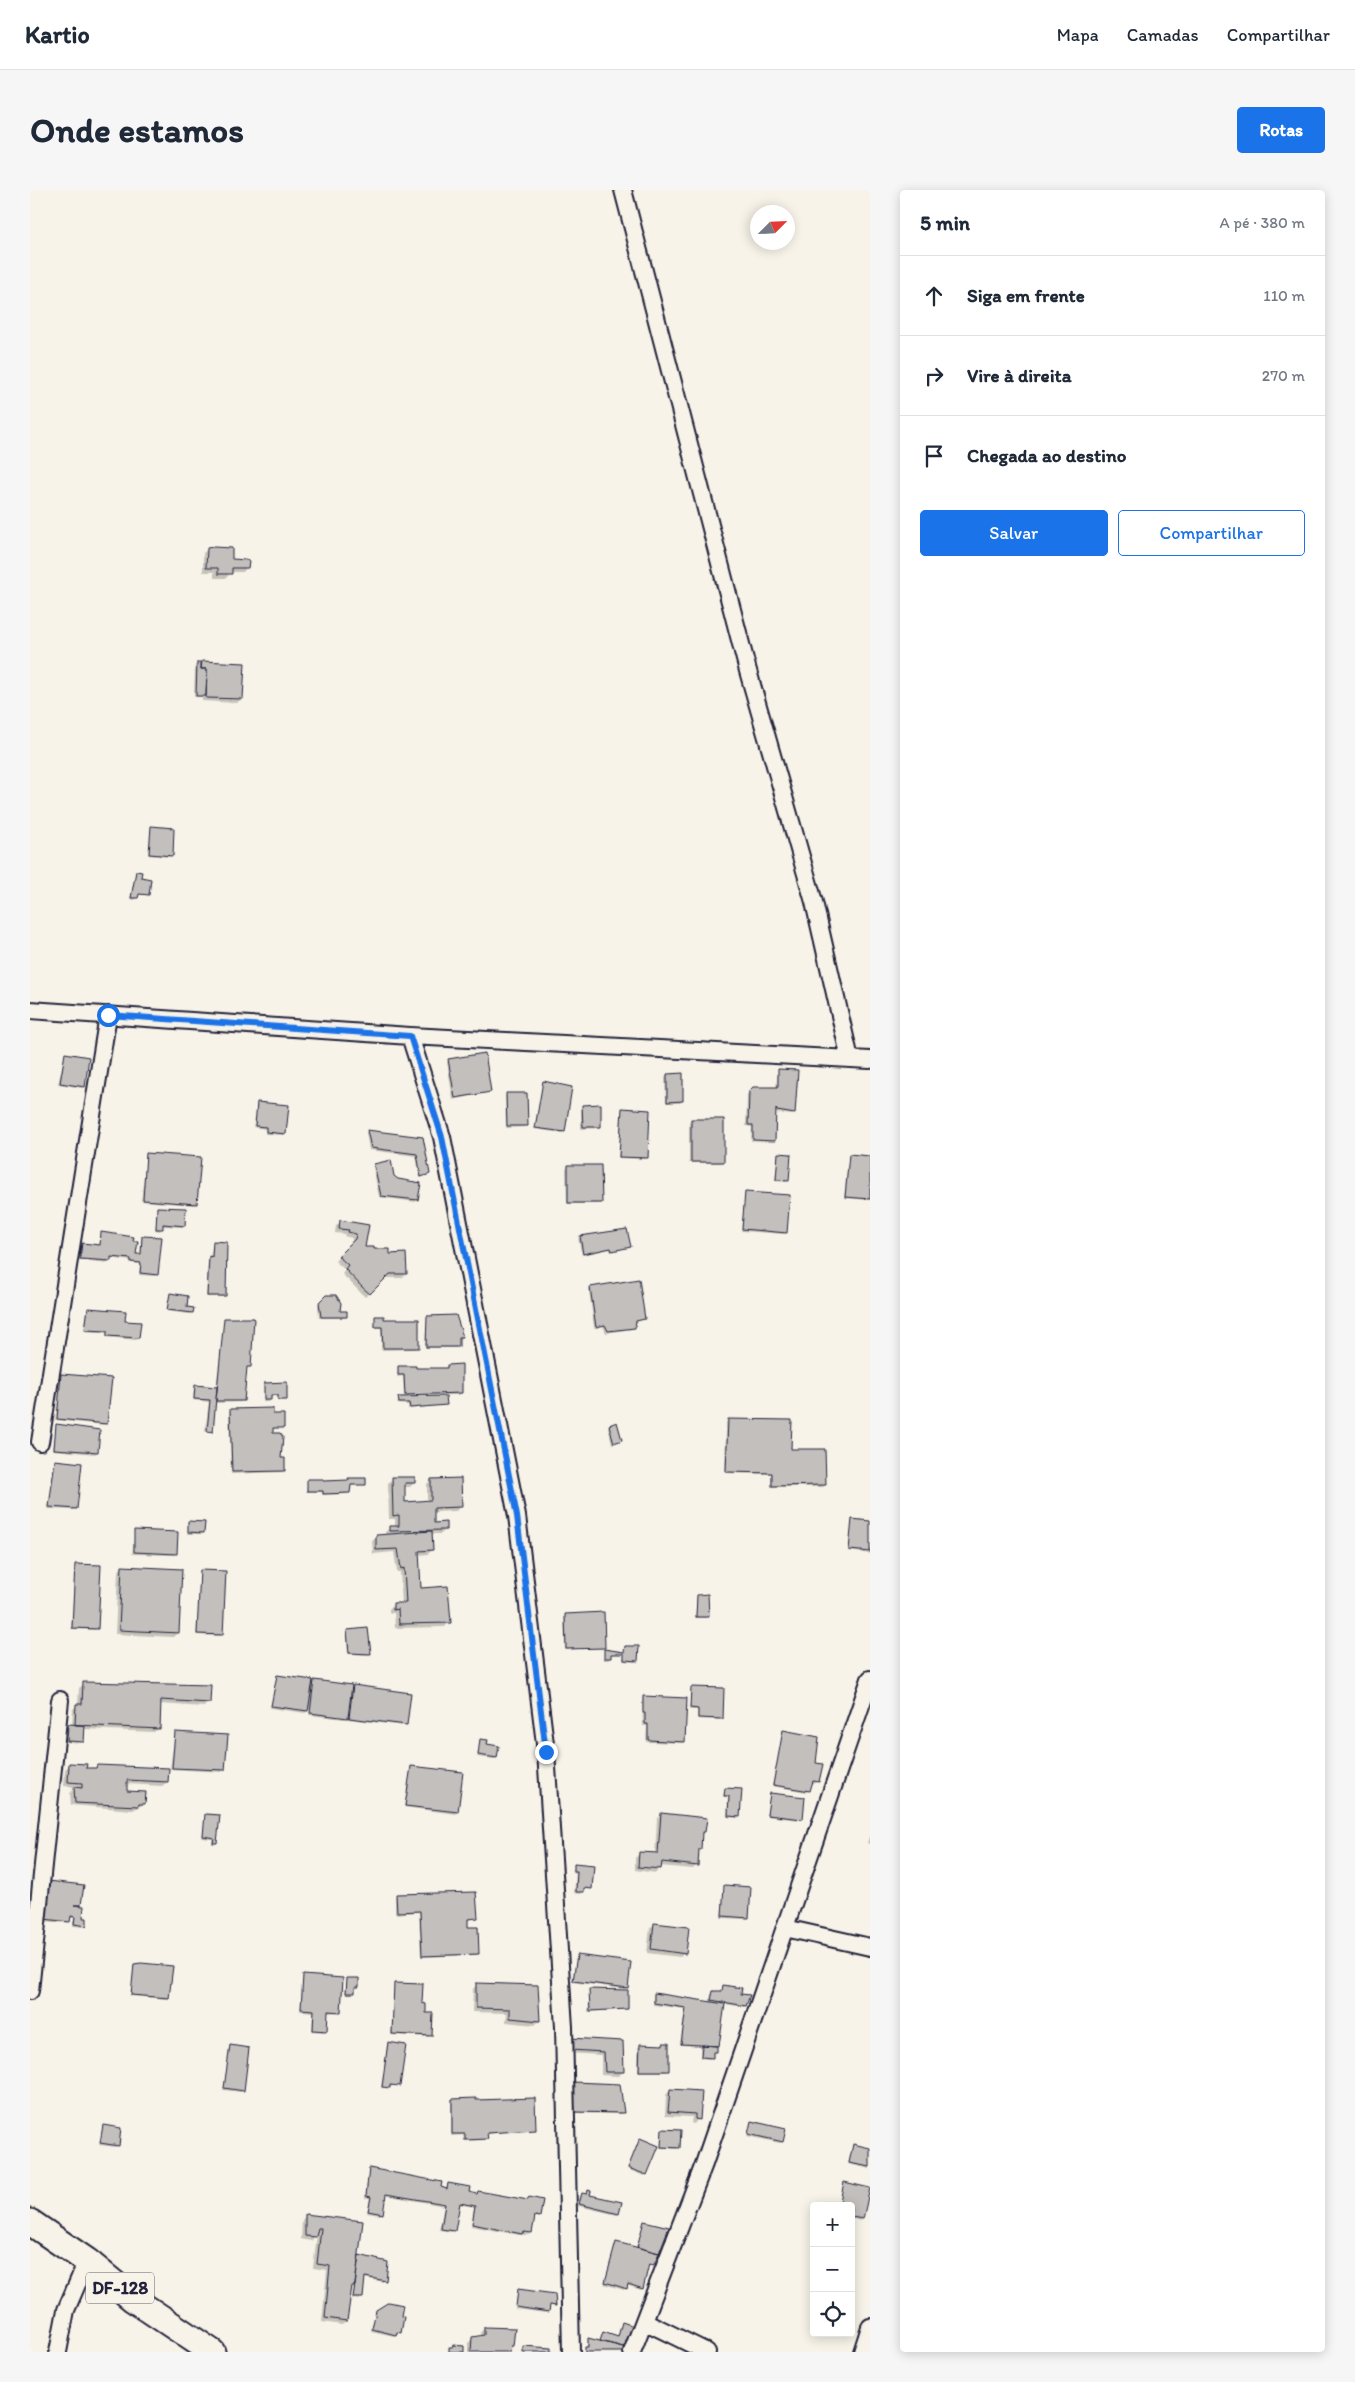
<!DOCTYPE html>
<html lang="pt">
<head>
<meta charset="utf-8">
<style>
	body { margin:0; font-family:Itim,sans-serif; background:#f6f6f7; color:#1f2937 }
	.controls { position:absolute; right:15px; bottom:15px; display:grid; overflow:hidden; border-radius:5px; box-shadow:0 2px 12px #0003 }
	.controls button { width:45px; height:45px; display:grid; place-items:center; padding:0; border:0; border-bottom:1px solid #e0e1e3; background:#fff; color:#1f2937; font:25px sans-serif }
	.compass { position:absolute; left:720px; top:15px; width:45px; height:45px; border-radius:50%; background:#fff; box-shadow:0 2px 12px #0003; rotate:66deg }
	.stop { position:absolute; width:15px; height:15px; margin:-11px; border:4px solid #1a73e8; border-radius:50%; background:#fff }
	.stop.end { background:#1a73e8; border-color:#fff; box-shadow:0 1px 5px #0008 }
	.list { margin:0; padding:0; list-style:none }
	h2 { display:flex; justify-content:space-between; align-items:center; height:65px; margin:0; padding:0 20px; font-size:21px }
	h2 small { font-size:16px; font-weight:400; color:#747a83 }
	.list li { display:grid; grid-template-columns:32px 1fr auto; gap:15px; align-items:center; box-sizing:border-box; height:80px; padding:0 20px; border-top:1px solid #e0e1e3 }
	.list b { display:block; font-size:19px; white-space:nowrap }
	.list em { font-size:16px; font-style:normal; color:#747a83 }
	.actions { display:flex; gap:10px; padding:15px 20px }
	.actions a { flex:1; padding:11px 0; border:1px solid #1a73e8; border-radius:5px; text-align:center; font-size:18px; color:#1a73e8 }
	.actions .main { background:#1a73e8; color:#fff }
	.icon { flex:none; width:28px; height:28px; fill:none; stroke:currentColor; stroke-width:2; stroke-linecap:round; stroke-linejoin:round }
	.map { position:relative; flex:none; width:840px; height:2162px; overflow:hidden; border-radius:5px }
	header { display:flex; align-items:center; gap:30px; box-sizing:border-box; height:70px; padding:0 25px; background:#fff; border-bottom:1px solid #e0e1e3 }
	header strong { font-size:24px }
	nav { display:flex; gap:28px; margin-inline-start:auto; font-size:18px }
	.intro { display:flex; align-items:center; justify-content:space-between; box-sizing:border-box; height:120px; padding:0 30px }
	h1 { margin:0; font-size:35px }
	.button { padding:12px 22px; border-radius:5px; background:#1a73e8; color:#fff; font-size:18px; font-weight:700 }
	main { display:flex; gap:30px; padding:0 30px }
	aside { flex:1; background:#fff; border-radius:5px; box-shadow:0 2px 12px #0003 }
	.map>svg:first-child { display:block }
</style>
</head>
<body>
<header>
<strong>Kartio</strong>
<nav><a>Mapa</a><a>Camadas</a><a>Compartilhar</a></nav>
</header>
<div class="intro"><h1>Onde estamos</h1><a class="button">Rotas</a></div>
<main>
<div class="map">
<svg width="840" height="2162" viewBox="0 0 840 2162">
	<rect width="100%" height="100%" fill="#f7f3e8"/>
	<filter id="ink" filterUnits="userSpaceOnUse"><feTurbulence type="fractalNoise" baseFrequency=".02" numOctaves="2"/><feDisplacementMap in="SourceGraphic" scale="10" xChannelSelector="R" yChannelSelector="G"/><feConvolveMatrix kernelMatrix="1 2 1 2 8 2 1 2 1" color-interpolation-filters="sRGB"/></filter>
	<g filter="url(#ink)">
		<path fill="#0003" d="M178,359L201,370L217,377L213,382H201L196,388H184V382H173V363Z
			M172,472L211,509L207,513L172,511V507H164L165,475Z
			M121,638L141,665L140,667L118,665Z
			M106,682L118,704L107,705L105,710L100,709Z
			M35,865L54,896L52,898L28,894Z
			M419,870L460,902L423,910L417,872Z
			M748,880L764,923L762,925L745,923L742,952L721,951L722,937L716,936L717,904L724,898H746Z
			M637,885L652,911L650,913H636L635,887Z
			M513,893L534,941L532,943L504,939Z
			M476,905L497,935L495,937L476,938L475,906Z
			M228,914L255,944L253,945L235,944V939L223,937Z
			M553,916L570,936L568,938L551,939V918Z
			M592,919L617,968L615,969L588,968Z
			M661,930L693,971L691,973H659V932Z
			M337,941L392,948L399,983L390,988L386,966L339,960L336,943Z
			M117,964L166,1013L164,1015L111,1011Z
			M748,964L758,990L756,992L745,991Z
			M819,965L840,967V1010L814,1008Z
			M345,975L363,986L387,1010L385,1012L349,1007L343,977Z
			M538,977L570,1012L569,1014H537L536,978Z
			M716,1003L756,1043L754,1044L711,1041Z
			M128,1018L154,1035L152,1037L132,1036L130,1041L125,1040Z
			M311,1032L337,1036L334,1058L359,1065L376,1084L372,1088H355L335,1107L312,1084L315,1080L305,1071L321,1055L322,1048L314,1046L315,1044L305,1043L306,1036Z
			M72,1044L105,1065L110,1066L112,1047L127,1084L125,1086L109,1085L110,1074L100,1073V1071L80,1068L78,1073L49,1070L51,1056L53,1054L69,1056Z
			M550,1047L599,1057L580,1062V1059L552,1065L548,1049Z
			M183,1052L195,1105L193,1107H176L178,1070L180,1068Z
			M560,1098L614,1129L605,1132L602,1139L576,1143L573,1136L564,1138L559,1100Z
			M140,1105L155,1118L162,1122L160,1124L136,1121Z
			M296,1106L308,1123L315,1127L314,1128H289L288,1115Z
			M57,1120L95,1122L94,1132L108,1148L106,1150L76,1147V1143L54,1141Z
			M346,1127L352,1130L388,1158L386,1159L351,1160V1138H344Z
			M397,1127L431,1147L428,1149L426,1158H395Z
			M195,1129L220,1177L215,1178L213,1210L211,1212L185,1213L182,1241L175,1242L179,1212L163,1210L164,1198L166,1197L186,1198Z
			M417,1176L431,1203L429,1205L374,1206L373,1186L367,1187L368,1177L385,1180L415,1179Z
			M32,1186L76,1233L74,1235L25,1230Z
			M234,1194L256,1210L247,1211V1206L240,1207L238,1212H233Z
			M369,1209L415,1215L378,1219V1215L367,1214Z
			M201,1220L241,1225L253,1237L242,1239L254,1280L252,1282L201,1284L199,1222Z
			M698,1230L760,1261L795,1295L793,1297H741V1284L695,1283L696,1232Z
			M26,1236L67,1262L65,1264L23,1260Z
			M579,1236L591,1250L589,1252L582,1254L578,1237Z
			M25,1271L46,1319L44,1320L18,1319Z
			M363,1288L384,1293L380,1297H373L374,1313L397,1311V1294L401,1290L430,1317L426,1321L402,1322L403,1334L415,1340L411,1344H401L402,1360L398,1364L388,1365L390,1399L419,1432L415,1437L365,1438L364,1423H359V1419L363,1415L372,1414L370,1382H367L364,1362L343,1364L342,1351L346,1346H355V1342L360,1338H365V1329H359L358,1293Z
			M278,1290L292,1292L335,1294L319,1296L317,1304L292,1305V1302H276Z
			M823,1331L840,1332V1364L818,1361Z
			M159,1332L173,1343L171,1344H157Z
			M105,1342L146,1363L144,1365L102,1364Z
			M45,1375L66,1438L65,1440L41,1439Z
			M92,1377L148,1442L143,1447L85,1444L88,1382Z
			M171,1381L192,1444L190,1446L166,1445Z
			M667,1406L677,1427L676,1428H665Z
			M536,1425L573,1457L535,1460L534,1427Z
			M318,1441L339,1463L338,1465L318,1464L316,1443Z
			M595,1457L607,1470L605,1472L593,1471Z
			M575,1460L580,1468L578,1470H573Z
			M247,1487L281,1495L285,1491L320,1500L323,1496L376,1535L374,1536L318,1529V1526L315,1529L279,1525L280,1519L275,1523L240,1518Z
			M54,1494L178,1512L174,1517L130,1514L129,1538L124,1542L54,1539L51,1553L36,1552L37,1538L42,1536L43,1519L48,1515L49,1498Z
			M662,1498L691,1528L689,1530L667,1529V1520H659Z
			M614,1508L654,1551L652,1553L616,1552L617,1536H613L612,1509Z
			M753,1542L784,1574L788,1592L780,1594L777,1602L742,1596Z
			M145,1543L193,1580L192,1582L140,1579Z
			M451,1550L466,1568L464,1569L447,1567Z
			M40,1575L64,1579L67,1576L138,1579L137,1592L132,1596L96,1594L95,1602L114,1614L103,1620L41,1615L40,1603L46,1597L34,1596L35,1579Z
			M381,1577L427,1622L425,1624L374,1617Z
			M695,1599L711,1600L707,1628L697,1627L698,1607H693Z
			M740,1605L771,1628L770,1630L736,1626Z
			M176,1625L186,1652L184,1654H182V1649L172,1648Z
			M631,1625L674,1641L671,1645L667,1675L663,1679L630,1676L626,1683L605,1680V1668L610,1663L625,1664L627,1629Z
			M840,1644V1654L837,1653Z
			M545,1674L560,1699L553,1700L551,1704L544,1703L546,1683L542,1682Z
			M17,1694L50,1714L48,1716L55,1735L54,1737L43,1736L44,1728H40L37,1733L13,1731Z
			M694,1697L718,1728L716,1729L691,1728Z
			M367,1705L446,1728L437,1730V1739L448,1763L446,1765L391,1767L389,1722L365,1724V1707Z
			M625,1734L655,1763L650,1767L617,1763L620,1738Z
			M547,1766L597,1797L595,1799L542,1792Z
			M104,1775L138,1808L136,1809L100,1806Z
			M274,1786L310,1822L297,1823L294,1842L282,1841L283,1822L270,1821Z
			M317,1789H327V1797L324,1798L322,1804H315Z
			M365,1794L395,1824L401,1845L399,1847L361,1845Z
			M447,1794L509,1831L505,1835L476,1832L477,1823L442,1822L443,1799Z
			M693,1796L710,1805L715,1815L714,1817L694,1814L686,1862L682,1863L680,1869L670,1868V1856L650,1855L655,1819L623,1815V1806L625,1804L680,1813L681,1804L691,1803Z
			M560,1800L597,1819L558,1822Z
			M592,1852L593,1882L588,1886L571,1885V1865L536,1863V1853Z
			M358,1854L369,1895L351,1898L357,1856Z
			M634,1854L638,1880L636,1882H608V1857L610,1856H632Z
			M201,1856L213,1900L211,1902L193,1900Z
			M539,1894L593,1922L591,1924L544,1923Z
			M640,1900L670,1903L668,1929L664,1934L661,1933L662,1927L635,1926L636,1905Z
			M422,1910L445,1912L505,1939L456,1944L455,1950L434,1951L433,1945L421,1946V1912Z
			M721,1933L752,1952L750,1953L717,1946Z
			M74,1937L88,1955L86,1957L69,1955Z
			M633,1940L648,1957L647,1959L630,1958Z
			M610,1950L627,1956L614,1986L597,1979Z
			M823,1955L840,1959V1979L818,1974Z
			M339,1980L416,2000L419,1994L438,2003L446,2005L448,2003L509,2026L504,2028L499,2045H489L441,2036L444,2017L428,2014L422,2042L409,2040L414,2016L355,2005L350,2025L337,2023L340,2008H335Z
			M815,1993L832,2029L830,2031L821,2028V2016H808Z
			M559,2002V2006L588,2024L587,2025L548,2016L550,2006L556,2005Z
			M276,2025L327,2066L356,2073L353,2092L334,2088L330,2110L322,2109L324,2095L321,2098L316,2131L312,2135L292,2132L297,2080L283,2078L287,2044L281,2051L271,2049L272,2030Z
			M615,2032L637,2038L623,2075H617L612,2098L611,2100L596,2095L594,2100L574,2094L585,2055L587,2053L606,2058Z
			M488,2100L524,2115L518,2116L516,2123L485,2119Z
			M347,2121L370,2142L364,2146L341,2141Z
			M592,2134L602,2137L594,2162H553L556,2159L558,2149L570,2152L573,2144L587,2148Z
			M454,2138L482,2155L479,2162H438V2153L443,2148L450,2147V2143Z"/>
		<path fill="#c2bfbd" stroke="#22223b" d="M183,357L202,358V369L217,370L219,372L218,378H202V384H188V378H176L177,358Z
			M172,471L215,473L213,509L176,508L177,479H171Z
			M167,472H171V479H177L176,506H166Z
			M121,636L144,638L143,666L119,664Z
			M106,681L112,682L111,687L121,689L119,705L109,704L108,708H101Z
			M35,863L59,867L55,897L30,893Z
			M455,863L461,902L425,908L418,869Z
			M748,879L768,880L765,924L747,921L746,918L745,951L723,950V935H718L719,901L723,897H748Z
			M653,883V911L637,912V884Z
			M513,891L542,897L535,942L505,938Z
			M476,903H497L498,936H477Z
			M227,912L259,915L256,944L236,942V937L225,936Z
			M571,914V937H553L552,915Z
			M592,918L620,920L618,968L589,967Z
			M661,929H694V972H661Z
			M337,940L393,947L400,984L391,987L387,964L341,958Z
			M116,963L171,967L167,1014L113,1010Z
			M748,963L761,964L759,991L746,990Z
			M819,964L840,966V1009L815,1007Z
			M361,970L364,986L368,989L391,993L388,1010L351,1006L344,974Z
			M538,975H571L572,1013H538Z
			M715,1002L760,1005L757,1043L712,1039Z
			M127,1017L156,1018L155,1036L133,1034V1039H126Z
			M310,1030L339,1035L335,1057H344V1059H360V1064L376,1063L377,1084H360L340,1104L332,1097L315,1079L318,1075L308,1066L325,1049L326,1044L318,1042L319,1040L309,1039Z
			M597,1039L601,1057L582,1061L581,1058L553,1064L550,1046Z
			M71,1042L104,1047L103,1051H108L106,1064H111L112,1046L132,1047L128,1085L110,1083L111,1073L101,1072V1069L81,1067V1071L50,1069L52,1053L70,1055Z
			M183,1051L197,1052L196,1106H177L179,1066L182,1067Z
			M609,1089L615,1129L606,1131L605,1138L578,1141L575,1135L566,1137L560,1097Z
			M140,1103L158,1106L157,1117L164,1118L163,1123L137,1120Z
			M296,1105H306L311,1113L310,1121H317V1127H291L289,1112Z
			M58,1118L96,1121L95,1131L111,1132L109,1148L77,1146V1141L55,1140Z
			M426,1125L433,1147H429V1157H396L397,1126Z
			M345,1126H354V1129H389V1158H353L352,1137H345Z
			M194,1128H224L221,1177H217L214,1211H186Z
			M432,1174V1203L375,1205L374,1185H368V1176H386V1178H417V1175Z
			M31,1184L82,1188L77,1234L27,1229Z
			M257,1192V1210H248V1205H241V1210H234V1193Z
			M165,1195L187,1197L183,1242L177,1241L180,1210L164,1209Z
			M416,1206L417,1215L380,1218L379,1213H369L368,1207Z
			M243,1218V1224H254V1238H243V1243H250L253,1247L251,1268H255V1281L202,1282L200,1219Z
			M698,1229L762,1230L761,1259H795L796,1295L742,1296V1283L696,1282Z
			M587,1232L592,1250L584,1253L579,1235Z
			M26,1234L70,1240L68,1262L24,1259Z
			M25,1270L52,1273L47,1319L19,1317Z
			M362,1287H385V1293H375V1312L401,1310V1289L431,1288L432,1317L404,1318V1333L416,1332V1340L359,1341V1336H369V1325L363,1326Z
			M318,1288H336V1295H321L320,1303L293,1304V1301H277V1289H293V1291L319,1290Z
			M822,1329L840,1331V1362L819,1360Z
			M158,1331L175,1332L174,1343L158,1342Z
			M104,1340L148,1342L147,1364L104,1362Z
			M402,1341L403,1360L389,1361L391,1398L418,1396L421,1433L369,1434L368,1419L363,1420V1413H376L374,1378L371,1379L368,1359L346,1360V1345Z
			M45,1374L71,1375L68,1439L42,1438Z
			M92,1376L152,1379L149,1443L89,1440Z
			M170,1380L196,1381L193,1445L167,1444Z
			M678,1404L679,1427H666L667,1405Z
			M574,1422L575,1458L536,1459L535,1424Z
			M338,1438L341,1464L319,1463L317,1440Z
			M595,1456H609L608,1471L594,1470V1464H581V1468H574V1459L594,1462Z
			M247,1485L283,1490L278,1521L241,1516Z
			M284,1490L322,1495L318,1528L280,1523Z
			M53,1492L181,1495L180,1513L131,1510L130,1539L45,1535L46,1514H52Z
			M323,1495L381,1503L377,1535L319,1528Z
			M661,1497L694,1498L693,1529L668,1528V1519L660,1518Z
			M613,1506L657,1508L655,1552L618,1550V1534H615V1523H613Z
			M38,1534L55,1535L54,1552L37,1551Z
			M753,1540L789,1547L786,1573L793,1574L789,1592L783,1591L780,1601L743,1595Z
			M145,1542L198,1545L195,1580L142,1578Z
			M450,1549L458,1550L457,1554L469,1556L467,1568L448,1565Z
			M39,1573L57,1574L56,1578H66L67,1575L139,1578L138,1592L97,1590V1601L116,1602L115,1614H109L108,1616L45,1613L44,1597L52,1598V1593L38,1592Z
			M381,1576L433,1582L428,1622L375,1616Z
			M695,1598L712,1599L710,1627L698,1626L699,1606H694Z
			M740,1603L775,1607L773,1629L737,1625Z
			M631,1623L677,1628L675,1642H672L671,1659H669L668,1676L632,1672L631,1679L608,1677L609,1662L628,1663Z
			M175,1624L190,1625L187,1653H183L184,1648L173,1646Z
			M544,1673L564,1675L562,1699L554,1698V1702H546L547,1681H544Z
			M18,1691L54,1695L51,1715H44L54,1716L53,1728H57V1736L44,1734L45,1727L41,1726L40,1732L14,1729Z
			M694,1695L721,1697L719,1728L692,1726Z
			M446,1702L448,1728L438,1729V1737H448L449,1764L392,1766L390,1721L367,1722L366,1704Z
			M624,1733L659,1737L656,1764L621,1759Z
			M547,1765L601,1772L598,1798L543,1791Z
			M111,1773L143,1776L139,1808L101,1805L104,1774Z
			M273,1785L313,1788L311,1822L298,1821L297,1841L283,1840L284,1820L271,1819Z
			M317,1788H329V1797H325V1803H316Z
			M364,1793L393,1794L392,1813L396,1814V1823H403L402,1846L362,1844Z
			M446,1793L508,1795L510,1831L480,1828V1819L446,1818Z
			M693,1795L712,1798L711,1804L720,1805L716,1816L681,1810L683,1801H692Z
			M559,1799L598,1800V1819L560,1821Z
			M624,1803L695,1814L689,1856L651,1854L656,1818L624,1813Z
			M539,1848L593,1851L594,1882H575L574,1862L540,1860Z
			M358,1852L376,1855L370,1896L360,1895V1898L352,1897Z
			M633,1853H639V1881H609L610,1854L633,1855Z
			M200,1855L219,1858L214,1901L194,1898Z
			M672,1855L687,1856V1862H683V1868L671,1867Z
			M543,1892L590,1894L594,1923L545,1922Z
			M640,1899L672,1901L670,1930L665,1929V1924L638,1922Z
			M446,1908V1910L505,1908L506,1940L457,1943L458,1949L435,1950V1944H422V1909Z
			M721,1931L756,1939L753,1952L718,1944Z
			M73,1935L91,1938L89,1956L70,1953Z
			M632,1939L651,1940L650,1958L631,1957Z
			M610,1948L629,1956L617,1985L598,1978Z
			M823,1954L840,1958V1977L819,1973Z
			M339,1978L412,1992L411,1997L417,1999L418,1993L440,1997L439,2002L447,2004L448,2001L498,2010L499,2007L513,2010L510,2027L505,2026L502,2043L493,2042L492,2044L442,2034L445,2016L430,2013L425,2041L411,2039L415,2014L356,2004L353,2024L338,2021L341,2007L336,2006Z
			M814,1992L840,1998L833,2029L821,2027V2016H809Z
			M558,2000L561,2001L560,2005L592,2012L589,2024L549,2014L552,2003L557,2004Z
			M275,2024L333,2031L325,2096H322L317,2131L295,2128L300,2076L287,2074L291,2038H288L286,2047L275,2046Z
			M614,2031L639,2037L629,2063L607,2057Z
			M586,2052L629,2063L624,2075L619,2074L613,2099L598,2094L597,2099L575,2092Z
			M329,2065L358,2072L356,2091L335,2087L333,2108H323Z
			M488,2099L525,2104L526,2116L520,2115L519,2122L486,2117Z
			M359,2112L373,2115L371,2126L374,2127L371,2143L367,2142L366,2145L342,2139L346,2120Z
			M592,2132L604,2136L597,2158L570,2151L573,2142L588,2147Z
			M454,2137L485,2138L483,2156H481L480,2162H441L442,2147L454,2145Z
			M558,2148L597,2158L595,2162H555V2157H558Z
			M423,2155L434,2156V2162H419V2157H422Z
			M493,2156L521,2158V2162H493Z"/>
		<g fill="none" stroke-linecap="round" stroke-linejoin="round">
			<defs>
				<path id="street" d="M593,0L718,481L784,712L820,869
					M0,820L380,846L840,870
					M380,846L412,947L487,1326L516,1562L534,1837L541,2162
					M10,1252L78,825
					M755,1738L840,1757
					M0,1801L30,1510
					M614,2131L677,2162
					M28,2162L36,2120L57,2071
					M602,2162L674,1974L840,1489
					M832,2162L840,2137"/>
				<path id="primary" d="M0,2032L57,2071L103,2109L182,2162"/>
			</defs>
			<use href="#street" stroke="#22223b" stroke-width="20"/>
			<use href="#primary" stroke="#22223b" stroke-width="29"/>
			<use href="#street" stroke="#f7f3e8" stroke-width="16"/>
			<use href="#primary" stroke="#f7f3e8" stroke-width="25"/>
		</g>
	</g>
	<g fill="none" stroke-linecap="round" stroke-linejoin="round" filter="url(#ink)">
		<path stroke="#1a73e8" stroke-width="6" d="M78,825L380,846L412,947L487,1326L516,1562"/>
	</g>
	<g text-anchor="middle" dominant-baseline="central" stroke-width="4" stroke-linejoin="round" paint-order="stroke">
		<rect fill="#f7f3e8" stroke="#62616f" stroke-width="1" x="56" y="2082.5" width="68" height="31" rx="4"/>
		<g font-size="18" font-weight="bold" fill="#22223b">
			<text x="90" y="2098">DF-128</text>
		</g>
	</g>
</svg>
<div class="controls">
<button>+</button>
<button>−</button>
<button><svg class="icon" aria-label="locate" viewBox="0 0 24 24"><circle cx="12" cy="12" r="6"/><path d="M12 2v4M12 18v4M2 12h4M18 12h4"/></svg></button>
</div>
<svg class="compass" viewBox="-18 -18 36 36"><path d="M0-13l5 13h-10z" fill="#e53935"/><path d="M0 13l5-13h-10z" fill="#747a83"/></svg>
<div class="stop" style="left:78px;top:825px"></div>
<div class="stop end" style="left:516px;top:1562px"></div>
</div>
<aside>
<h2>5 min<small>A pé · 380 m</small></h2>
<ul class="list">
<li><svg class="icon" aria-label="ahead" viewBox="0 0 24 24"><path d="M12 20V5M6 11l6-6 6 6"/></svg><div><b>Siga em frente</b></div><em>110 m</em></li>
<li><svg class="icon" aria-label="right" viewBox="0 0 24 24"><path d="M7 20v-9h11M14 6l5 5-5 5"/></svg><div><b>Vire à direita</b></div><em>270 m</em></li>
<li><svg class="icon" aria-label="arrive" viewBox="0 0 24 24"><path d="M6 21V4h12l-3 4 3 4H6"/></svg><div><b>Chegada ao destino</b></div></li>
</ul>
<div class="actions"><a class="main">Salvar</a><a>Compartilhar</a></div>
</aside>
</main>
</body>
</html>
